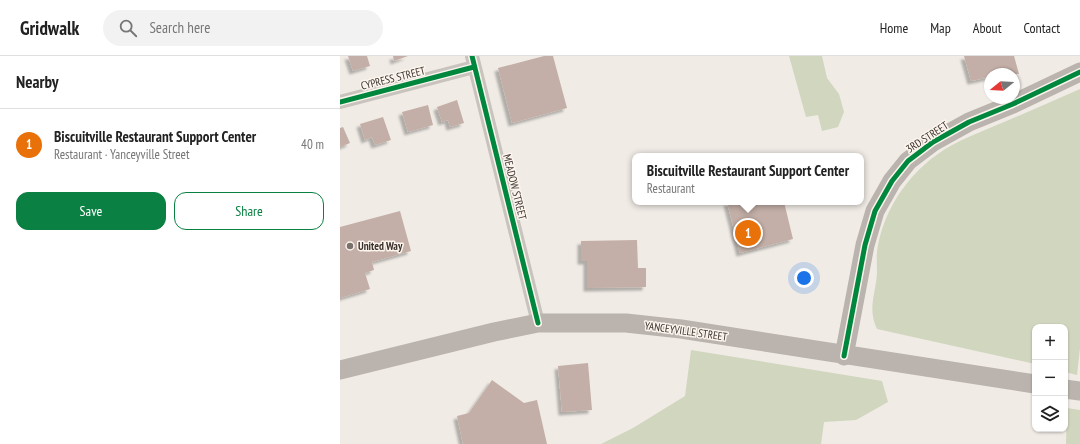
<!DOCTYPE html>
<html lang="en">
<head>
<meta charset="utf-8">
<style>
	body { margin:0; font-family:"PT Sans Narrow",sans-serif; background:#f2f2f2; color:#222 }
	.controls { position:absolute; right:12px; bottom:12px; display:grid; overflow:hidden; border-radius:8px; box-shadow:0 1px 3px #0004 }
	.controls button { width:36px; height:36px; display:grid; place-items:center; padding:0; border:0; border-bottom:1px solid #e0e0e0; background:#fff; color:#222; font:20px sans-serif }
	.compass { position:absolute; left:644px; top:12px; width:36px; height:36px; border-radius:50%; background:#fff; box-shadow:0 1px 3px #0004; rotate:252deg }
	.you { position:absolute; left:464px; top:222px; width:14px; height:14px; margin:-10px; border:3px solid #fff; border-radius:50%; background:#1a73e8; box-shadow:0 0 0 6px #1a73e833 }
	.badge { display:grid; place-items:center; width:26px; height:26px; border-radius:50%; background:#0b8043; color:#fff; font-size:13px; font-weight:700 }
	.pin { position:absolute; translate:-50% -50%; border:2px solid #fff; box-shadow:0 1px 4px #0006 }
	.popup { position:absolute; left:292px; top:97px; width:232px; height:52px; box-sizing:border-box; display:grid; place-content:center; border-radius:8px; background:#fff; filter:drop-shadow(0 1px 3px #0005); font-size:13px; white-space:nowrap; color:#767676 }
	.popup b { font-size:15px; color:#222 }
	.popup::after { content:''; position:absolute; left:50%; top:100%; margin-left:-8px; border:8px solid transparent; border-top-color:#fff }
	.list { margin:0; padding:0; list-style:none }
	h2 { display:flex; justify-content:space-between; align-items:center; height:52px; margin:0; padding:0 16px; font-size:17px }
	h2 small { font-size:13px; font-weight:400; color:#767676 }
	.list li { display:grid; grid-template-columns:26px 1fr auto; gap:12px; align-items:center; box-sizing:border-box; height:72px; padding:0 16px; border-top:1px solid #e0e0e0 }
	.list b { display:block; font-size:15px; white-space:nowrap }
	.list p { margin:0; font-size:13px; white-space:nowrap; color:#767676 }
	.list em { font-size:13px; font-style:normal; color:#767676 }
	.actions { display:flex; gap:8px; padding:12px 16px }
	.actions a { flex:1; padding:9px 0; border:1px solid #0b8043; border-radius:12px; text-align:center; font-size:14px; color:#0b8043 }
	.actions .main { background:#0b8043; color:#fff }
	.icon { flex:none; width:22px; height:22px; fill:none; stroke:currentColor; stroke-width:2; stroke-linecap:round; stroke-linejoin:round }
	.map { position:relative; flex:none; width:740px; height:388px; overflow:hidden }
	header { display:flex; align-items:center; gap:24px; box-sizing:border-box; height:56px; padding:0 20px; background:#fff; border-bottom:1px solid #e0e0e0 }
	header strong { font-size:19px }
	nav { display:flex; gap:22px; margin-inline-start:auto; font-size:14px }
	.search { width:280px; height:36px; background:#f2f2f2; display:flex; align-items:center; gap:10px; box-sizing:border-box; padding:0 14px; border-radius:22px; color:#767676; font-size:15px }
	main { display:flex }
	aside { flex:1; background:#fff }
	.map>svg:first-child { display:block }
</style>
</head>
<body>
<header>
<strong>Gridwalk</strong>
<div class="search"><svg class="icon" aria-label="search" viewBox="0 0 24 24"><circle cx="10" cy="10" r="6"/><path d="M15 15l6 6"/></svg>Search here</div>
<nav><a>Home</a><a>Map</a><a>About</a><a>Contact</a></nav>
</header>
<main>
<aside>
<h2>Nearby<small></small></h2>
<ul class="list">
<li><span class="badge" style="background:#e8710a">1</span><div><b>Biscuitville Restaurant Support Center</b><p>Restaurant · Yanceyville Street</p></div><em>40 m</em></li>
</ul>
<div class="actions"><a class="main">Save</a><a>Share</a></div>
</aside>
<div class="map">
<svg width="740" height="388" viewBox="0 0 740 388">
	<defs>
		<filter id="shadow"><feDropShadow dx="-3.5" dy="3.5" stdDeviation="1" flood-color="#0004"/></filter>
	</defs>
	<rect width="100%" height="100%" fill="#f0ebe5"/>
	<path fill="#d1d6bf" d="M449,0H482L487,22L499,38L504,56L498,71L482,75L478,59L466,61Z
		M740,33V292L737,319L725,316V271H695V308L537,273C527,253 536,237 537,217C537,208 536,198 538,189C547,144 578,105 620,85C634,78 650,72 664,66C690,55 715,44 740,33Z
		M351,294L542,325L548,346L516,364L484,366L481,388H261L293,372L345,340Z
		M727,352L740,354V388H726Z"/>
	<path fill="#c3afa7" filter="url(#shadow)" d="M8,0H27L30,10L13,15Z
		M53,0H68L54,5Z
		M204,0H213L227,52L172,67L158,12Z
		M624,0H674L679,18H650V21L631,25Z
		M117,44L124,67L110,71L108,64L102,66L97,51Z
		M88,49L93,69L68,76L62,56Z
		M43,61L51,84L35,89L32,81L25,84L20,68Z
		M3,71L10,87L0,91V72Z
		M387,146H444L453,183L400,197Z
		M60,155L71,195L32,206L34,214L25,217L30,233L0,242V171Z
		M297,184L298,212H306V231L247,232V205H241V185Z
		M248,307L252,354L222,356L218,310Z
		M152,324L184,347L197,344L207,388H123L117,360L129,357Z"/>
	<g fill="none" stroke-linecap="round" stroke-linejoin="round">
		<path stroke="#c9c3be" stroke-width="14" d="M132,0L198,267
			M0,46L134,11"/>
		<path stroke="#bab3ae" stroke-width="19" d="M504,300L525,189L535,155L552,125L568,105L593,86L629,66L673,48L740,16
			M0,314L154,276L198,267H286L341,273L695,328
			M725,333L740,335"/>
		<defs>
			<path id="cycleway" d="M132,0L198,267
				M0,46L134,11
				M504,300L525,189L535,155L552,125L568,105L593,86L629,66L673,48L740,16"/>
		</defs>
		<use href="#cycleway" stroke="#fbf5ee" stroke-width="8"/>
		<use href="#cycleway" stroke="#00873e" stroke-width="5"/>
	</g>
	<circle fill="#7a716c" stroke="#fbf5ee" stroke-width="1.5" cx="10" cy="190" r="4"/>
	<g text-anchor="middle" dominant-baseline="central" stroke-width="3" stroke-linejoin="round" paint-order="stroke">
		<g font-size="11" fill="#3b302b" stroke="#fbf5ee">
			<text transform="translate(53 22) rotate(-14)">CYPRESS STREET</text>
			<text transform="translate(587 81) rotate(-33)">3RD STREET</text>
			<text transform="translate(175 131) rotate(76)">MEADOW STREET</text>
			<text transform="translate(346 275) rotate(8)">YANCEYVILLE STREET</text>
		</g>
		<g font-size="11" font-weight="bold" fill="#3b302b" stroke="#fbf5ee" text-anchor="start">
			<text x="18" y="190">United Way</text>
		</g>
	</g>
</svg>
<div class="controls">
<button>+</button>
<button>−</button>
<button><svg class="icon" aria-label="layers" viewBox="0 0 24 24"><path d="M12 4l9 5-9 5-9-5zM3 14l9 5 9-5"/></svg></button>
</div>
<svg class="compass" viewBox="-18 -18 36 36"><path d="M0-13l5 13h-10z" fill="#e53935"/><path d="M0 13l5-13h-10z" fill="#767676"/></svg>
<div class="you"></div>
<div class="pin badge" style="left:408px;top:177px;background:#e8710a">1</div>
<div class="popup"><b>Biscuitville Restaurant Support Center</b>Restaurant</div>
</div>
</main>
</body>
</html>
